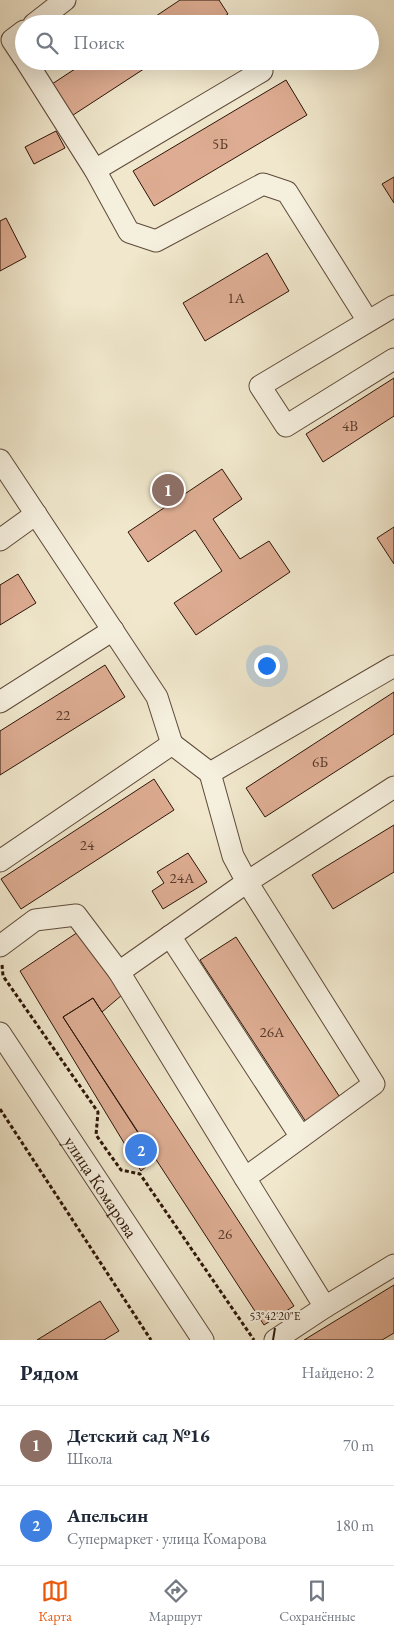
<!DOCTYPE html>
<html lang="ru">
<head>
<meta charset="utf-8">
<style>
	body { margin:0; font-family:"EB Garamond",serif; background:#f6f6f7; color:#1f2937 }
	.you { position:absolute; left:266px; top:665px; width:18px; height:18px; margin:-12px; border:4px solid #fff; border-radius:50%; background:#1a73e8; box-shadow:0 0 0 8px #1a73e833 }
	.badge { display:grid; place-items:center; width:32px; height:32px; border-radius:50%; background:#ea580c; color:#fff; font-size:16px; font-weight:700 }
	.pin { position:absolute; translate:-50% -50%; border:2px solid #fff; box-shadow:0 1px 5px #0006 }
	.list { margin:0; padding:0; list-style:none }
	h2 { display:flex; justify-content:space-between; align-items:center; height:65px; margin:0; padding:0 20px; font-size:21px }
	h2 small { font-size:16px; font-weight:400; color:#747a83 }
	.list li { display:grid; grid-template-columns:32px 1fr auto; gap:15px; align-items:center; box-sizing:border-box; height:80px; padding:0 20px; border-top:1px solid #e0e1e3 }
	.list b { display:block; font-size:19px; white-space:nowrap }
	.list p { margin:0; font-size:16px; white-space:nowrap; color:#747a83 }
	.list em { font-size:16px; font-style:normal; color:#747a83 }
	.icon { flex:none; width:28px; height:28px; fill:none; stroke:currentColor; stroke-width:2; stroke-linecap:round; stroke-linejoin:round }
	.map { position:relative; flex:none; width:394px; height:1340px; overflow:hidden }
	.search { position:absolute; background:#fff; box-shadow:0 5px 20px #0002; left:15px; right:15px; top:15px; height:55px; display:flex; align-items:center; gap:12px; box-sizing:border-box; padding:0 18px; border-radius:28px; color:#747a83; font-size:19px }
	.sheet { height:225px; background:#fff }
	nav { display:flex; justify-content:space-around; align-items:center; box-sizing:border-box; height:70px; border-top:1px solid #e0e1e3; background:#fff; font-size:14px; color:#747a83 }
	nav a { display:grid; justify-items:center; gap:2px }
	nav .on { color:#ea580c }
	.map>svg:first-child { display:block }
</style>
</head>
<body>
<div class="map">
<svg width="394" height="1340" viewBox="0 0 394 1340">
	<rect width="100%" height="100%" fill="#f0e7cc"/>
	<filter id="stains"><feTurbulence type="fractalNoise" baseFrequency=".004" numOctaves="4"/><feColorMatrix values="0 0 0 0 .2 0 0 0 0 .09 0 0 0 0 .02 0 0 0 .5 -.17"/></filter>
	<radialGradient id="worn" r=".72"><stop offset=".6" stop-color="#630" stop-opacity="0"/><stop offset="1" stop-color="#630" stop-opacity=".3"/></radialGradient>
	<path fill="#ddac92" stroke="#2d1508" d="M180,0H219L228,14L213,24H144Z
		M87,61H156L67,119L46,88Z
		M286,80L307,115L154,206L133,171Z
		M56,131L65,148L34,164L25,147Z
		M394,177V203L382,184Z
		M6,218L26,257L0,271V221Z
		M267,253L289,291L205,341L183,303Z
		M394,378V416L323,462L306,434Z
		M222,469L242,499L213,519L240,559L269,541L290,572L196,635L174,603L222,571L195,530L148,562L128,532Z
		M394,527V564L377,538Z
		M18,574L36,603L0,625V585Z
		M105,665L125,697L0,775V731Z
		M394,692V734L265,817L246,788Z
		M154,779L174,810L21,909L1,879Z
		M394,825V872L333,909L312,875Z
		M188,853L207,882L163,909L152,891L164,883L157,872Z
		M78,932L122,995L102,1012L93,998L63,1017L155,1159L141,1171L20,971Z
		M236,937L343,1102L308,1125L200,960Z
		M93,998L294,1306L264,1325L63,1017Z
		M394,1285V1333L382,1340H304Z
		M100,1301L119,1331L104,1340H37Z"/>
	<g fill="none" stroke-linecap="round" stroke-linejoin="round">
		<defs>
			<g id="minor">
				<path d="M34,24L65,0"/>
				<path d="M24,31L12,40L24,58"/>
				<path d="M26,61L95,170L129,232L156,241L263,184L287,192L368,321"/>
				<path d="M95,170L262,71"/>
				<path d="M394,306L260,386L286,426L394,359"/>
				<path d="M0,460L157,697L172,744"/>
				<path d="M0,540L36,514"/>
				<path d="M0,702L113,630"/>
				<path d="M210,773L233,856L247,882L119,972L245,1178"/>
				<path d="M394,787L247,882L374,1084L245,1178L325,1307L394,1265"/>
				<path d="M0,861L172,744L210,773L394,666"/>
				<path d="M170,936L301,1137"/>
				<path d="M0,946L35,920L76,915L119,972"/>
				<path id="s1" d="M0,1033L203,1340"/>
				<path d="M275,1340L325,1307"/>
			</g>
		</defs>
		<use href="#minor" stroke="#5e4a39" stroke-width="23"/>
		<path stroke="#2d1508" stroke-width="3" stroke-dasharray="4 2.5" stroke-linecap="butt" d="M2,965L3,976L98,1112L96,1135L121,1170L140,1174L254,1340
			M0,1109L151,1340"/>
		<use href="#minor" stroke="#f5efde" stroke-width="21"/>
	</g>
	<path fill="none" stroke="#2d1508" stroke-width="2" d="M273,1340L275,1328"/>
	<g text-anchor="middle" dominant-baseline="central" stroke-width="4" stroke-linejoin="round" paint-order="stroke">
		<g font-size="15" fill="#593b2a">
			<text x="220" y="143">5Б</text>
			<text x="236" y="297">1А</text>
			<text x="350" y="425">4В</text>
			<text x="63" y="714">22</text>
			<text x="320" y="761">6Б</text>
			<text x="87" y="844">24</text>
			<text x="182" y="877">24А</text>
			<text x="272" y="1031">26А</text>
			<text x="225" y="1233">26</text>
		</g>
		<g font-size="18" fill="#2d1508" stroke="#f5efde">
			<text stroke="none"><textPath href="#s1" startOffset="184">улица Комарова</textPath></text>
		</g>
	</g>
	<g font-size="12" text-anchor="middle" fill="#2d1508" stroke="#f5efde" stroke-width="4" stroke-linejoin="round" paint-order="stroke">
		<text x="275" y="1320">53°42'20"E</text>
	</g>
	<rect width="100%" height="100%" filter="url(#stains)"/>
	<rect width="100%" height="100%" fill="url(#worn)"/>
</svg>
<div class="you"></div>
<div class="pin badge" style="left:168px;top:490px;background:#8d6e63">1</div>
<div class="pin badge" style="left:141px;top:1150px;background:#3f7fe0">2</div>
<div class="search"><svg class="icon" aria-label="search" viewBox="0 0 24 24"><circle cx="10" cy="10" r="6"/><path d="M15 15l6 6"/></svg>Поиск</div>
</div>
<section class="sheet">
<h2>Рядом<small>Найдено: 2</small></h2>
<ul class="list">
<li><span class="badge" style="background:#8d6e63">1</span><div><b>Детский сад №16</b><p>Школа</p></div><em>70 m</em></li>
<li><span class="badge" style="background:#3f7fe0">2</span><div><b>Апельсин</b><p>Супермаркет · улица Комарова</p></div><em>180 m</em></li>
</ul>
</section>
<nav>
<a class="on"><svg class="icon" aria-label="map" viewBox="0 0 24 24"><path d="M3 6l6-2 6 2 6-2v14l-6 2-6-2-6 2zM9 4v14M15 6v14"/></svg>Карта</a>
<a><svg class="icon" aria-label="directions" viewBox="0 0 24 24"><path d="M12 3l9 9-9 9-9-9zM9 14v-3h6M13 9l2 2-2 2"/></svg>Маршрут</a>
<a><svg class="icon" aria-label="saved" viewBox="0 0 24 24"><path d="M7 4h10v16l-5-4-5 4z"/></svg>Сохранённые</a>
</nav>
</body>
</html>
